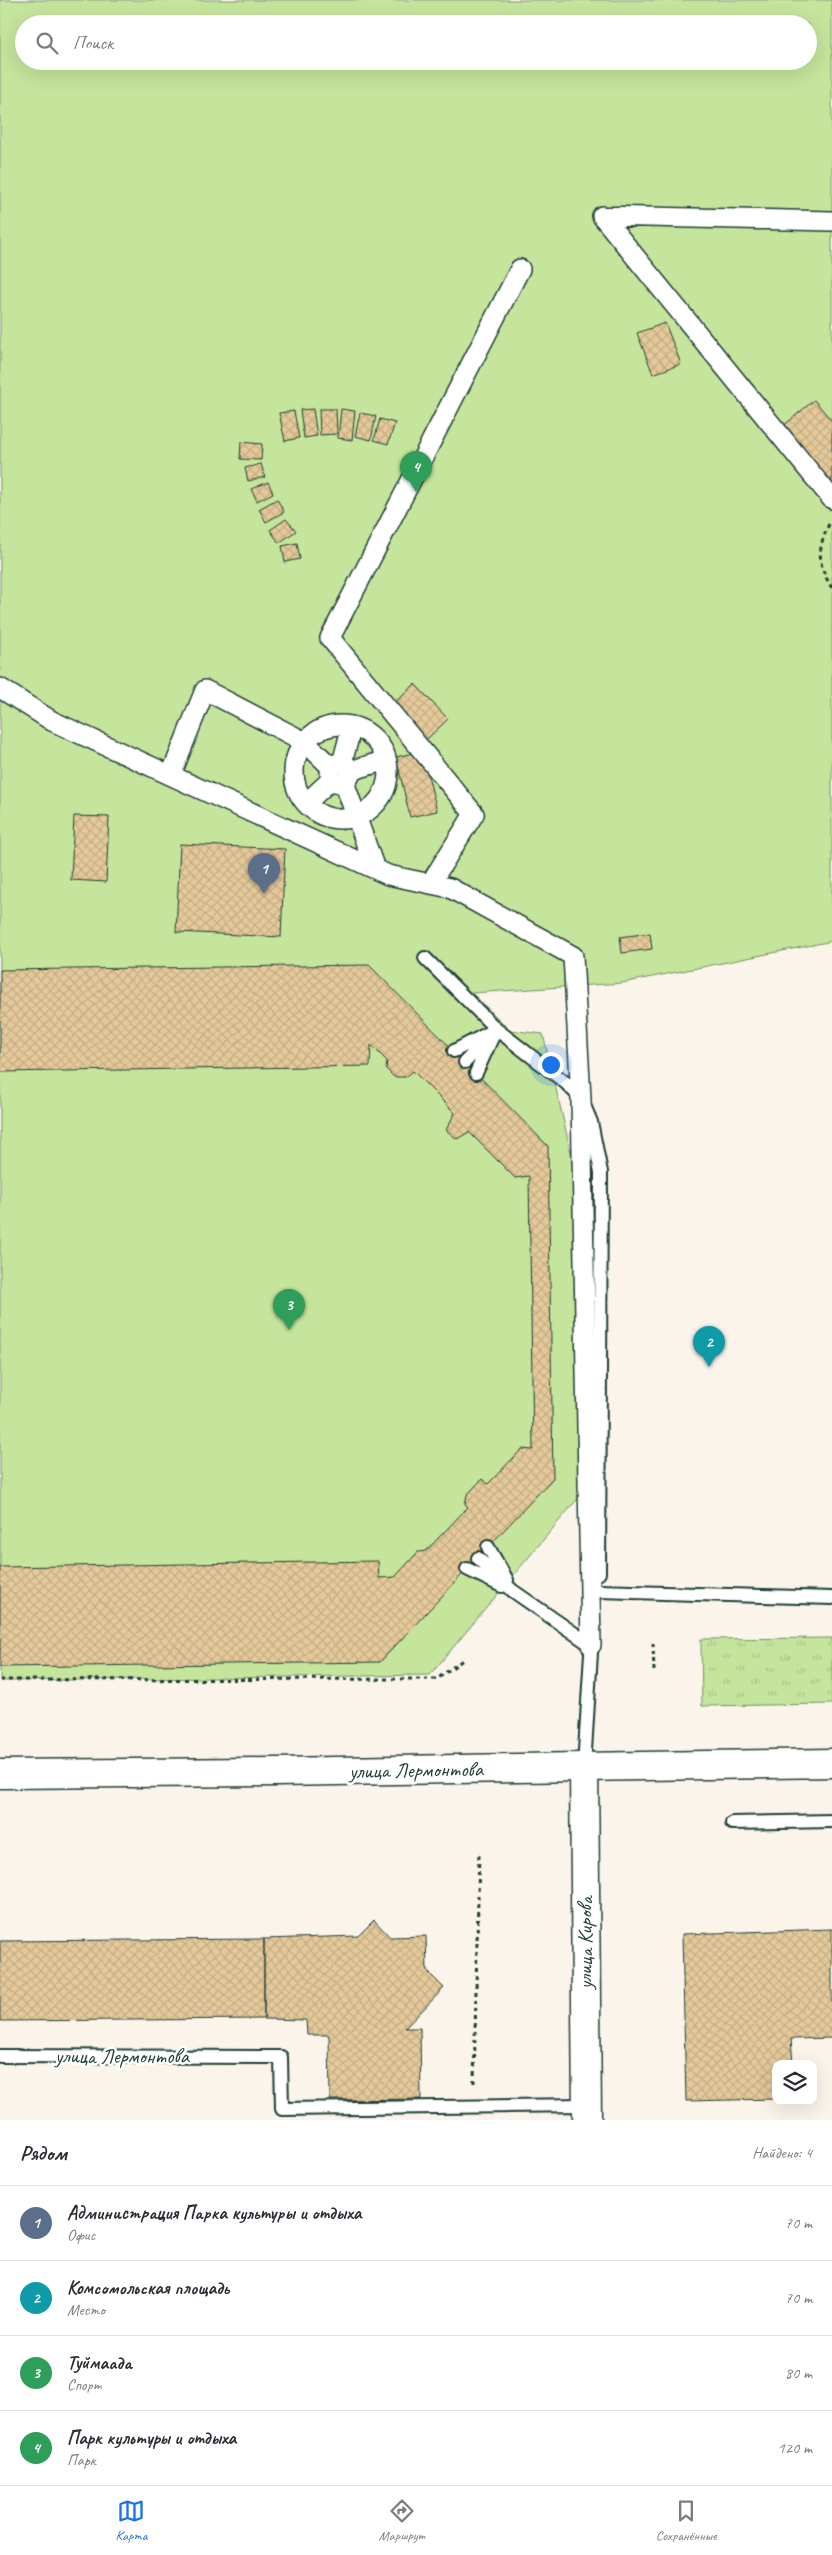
<!DOCTYPE html>
<html lang="ru">
<head>
<meta charset="utf-8">
<style>
	body { margin:0; font-family:Caveat,sans-serif; background:#f2f2f3; color:#2b2b33 }
	.controls { position:absolute; right:15px; bottom:15px; display:grid; overflow:hidden; border-radius:10px; box-shadow:0 5px 20px #0002 }
	.controls button { width:45px; height:45px; display:grid; place-items:center; padding:0; border:0; border-bottom:1px solid #e1e1e2; background:#fff; color:#2b2b33; font:25px sans-serif }
	.you { position:absolute; left:550px; top:1064px; width:18px; height:18px; margin:-12px; border:4px solid #fff; border-radius:50%; background:#1a73e8; box-shadow:0 0 0 8px #1a73e833 }
	.badge { display:grid; place-items:center; width:32px; height:32px; border-radius:50%; background:#1a73e8; color:#fff; font-size:16px; font-weight:700 }
	.pin { position:absolute; translate:-50% -41px; filter:drop-shadow(0 1px 2px #0008) }
	.pin::after { content:''; position:absolute; top:26px; width:18px; height:15px; background:inherit; clip-path:polygon(0 0,100% 0,50% 100%) }
	.list { margin:0; padding:0; list-style:none }
	h2 { display:flex; justify-content:space-between; align-items:center; height:65px; margin:0; padding:0 20px; font-size:21px }
	h2 small { font-size:16px; font-weight:400; color:#7c7c81 }
	.list li { display:grid; grid-template-columns:32px 1fr auto; gap:15px; align-items:center; box-sizing:border-box; height:75px; padding:0 20px; border-top:1px solid #e1e1e2 }
	.list b { display:block; font-size:19px; white-space:nowrap }
	.list p { margin:0; font-size:16px; white-space:nowrap; color:#7c7c81 }
	.list em { font-size:16px; font-style:normal; color:#7c7c81 }
	.icon { flex:none; width:28px; height:28px; fill:none; stroke:currentColor; stroke-width:2; stroke-linecap:round; stroke-linejoin:round }
	.map { position:relative; flex:none; width:832px; height:2120px; overflow:hidden }
	.search { position:absolute; background:#fff; box-shadow:0 5px 20px #0002; left:15px; right:15px; top:15px; height:55px; display:flex; align-items:center; gap:12px; box-sizing:border-box; padding:0 18px; border-radius:28px; color:#7c7c81; font-size:19px }
	.sheet { height:365px; background:#fff }
	nav { display:flex; justify-content:space-around; align-items:center; box-sizing:border-box; height:70px; border-top:1px solid #e1e1e2; background:#fff; font-size:14px; color:#7c7c81 }
	nav a { display:grid; justify-items:center; gap:2px }
	nav .on { color:#1a73e8 }
	.map>svg:first-child { display:block }
</style>
</head>
<body>
<div class="map">
<svg width="832" height="2120" viewBox="0 0 832 2120">
	<defs>
		<pattern id="grass-tufts" width="24" height="20" patternUnits="userSpaceOnUse" patternTransform="scale(1.25)"><rect width="24" height="20" fill="#c5e49c"/><path d="M3 7l-1-3M5 7V3M7 7l1-3M15 17l-1-3M17 17v-4M19 17l1-3" fill="none" stroke="#a9c487"/></pattern>
		<pattern id="building-cross-hatch" width="8" height="8" patternUnits="userSpaceOnUse" patternTransform="scale(1.25)"><rect width="8" height="8" fill="#e5c99a"/><path d="M0 0l8 8M0 8l8-8" fill="none" stroke="#c4ae85"/></pattern>
	</defs>
	<rect width="100%" height="100%" fill="#faf4eb"/>
	<filter id="ink" filterUnits="userSpaceOnUse"><feTurbulence type="fractalNoise" baseFrequency=".02" numOctaves="2"/><feDisplacementMap in="SourceGraphic" scale="10" xChannelSelector="R" yChannelSelector="G"/><feConvolveMatrix kernelMatrix="1 2 1 2 8 2 1 2 1" color-interpolation-filters="sRGB"/></filter>
	<g filter="url(#ink)">
		<path fill="url(#grass-tufts)" stroke="#729068" d="M832,1638V1704L702,1706L701,1639Z"/>
		<path fill="#c5e49c" stroke="#729068" fill-rule="evenodd" d="M0,0H832V941L622,983L472,993L510,1030L543,1034L574,1165L580,1496L430,1675L0,1681ZM24,24H808V61H24Z"/>
		<path fill="url(#building-cross-hatch)" stroke="#1f3d34" d="M665,323L681,364L653,374L637,333Z
			M814,400L832,421V488L781,428Z
			M313,409L317,436L304,438L300,410Z
			M319,409H336L337,434L320,435Z
			M341,409L355,411L352,440L338,438Z
			M294,411L299,438L285,441L279,413Z
			M360,413L376,416L371,440L355,436Z
			M380,419L395,423L388,444L374,440Z
			M241,442L262,444L261,460L240,459Z
			M261,464L265,477L248,481L245,468Z
			M268,482L273,493L257,501L251,489Z
			M277,499L284,512L266,522L259,509Z
			M286,519L296,531L279,543L270,530Z
			M297,543L300,559L285,562L282,546Z
			M415,684L448,719L426,740L393,704Z
			M422,751L437,811L410,817L396,757Z
			M74,816L109,817L106,882L71,880Z
			M180,844L285,849L281,937L176,932Z
			M650,933L652,949L622,953L620,937Z
			M369,965L548,1146L553,1478L380,1662L0,1667V1567L378,1561L379,1578L395,1577L418,1552L426,1551L468,1507L465,1504L467,1495L482,1479L488,1484L522,1449L533,1450L529,1176L515,1178L469,1132L457,1139L446,1130L455,1113L413,1071L406,1077H394L386,1069L387,1061L371,1045L370,1066L0,1072V970Z
			M374,1920L390,1937L426,1936L427,1971L444,1988L405,2028H420L421,2099L330,2100L329,2035H307L306,2020L264,2019V1939L358,1936Z
			M832,1929V2038L791,2039L793,2064H776V2099L686,2101L682,1934Z
			M264,1939V2019L0,2021V1941Z"/>
		<g fill="none" stroke-linecap="round" stroke-linejoin="round">
			<defs>
				<path id="service" d="M425,958L496,1029L566,1083L581,1098L591,1122L601,1172L599,1573
					M454,1051L496,1029
					M465,1062L488,1038
					M476,1073L496,1029
					M488,1547L507,1580
					M478,1558L513,1591L591,1645
					M467,1569L502,1586
					M599,1591L832,1598
					M584,1767L592,1637
					M732,1823L832,1821
					M0,2056L281,2057L282,2109L586,2105"/>
				<path id="pedestrian" d="M602,216L832,499
					M602,216L832,221
					M0,688L52,721L388,875L450,888L573,956L581,1098L591,1645
					M294 772a47 47 0 1 1 94 0a47 47 0 1 1-94 0Z
					M330 773a10 10 0 1 1 20 0a10 10 0 1 1-20 0Z
					M342,763L352,726
					M350,771L386,760
					M171,775L205,690L305,742L332,768
					M344,782L375,869
					M306,803L332,779
					M430,884L474,814L330,638L520,269"/>
				<path id="secondary" d="M584,1767L587,2120"/>
				<path id="primary" d="M0,1774L276,1772L832,1763"/>
			</defs>
			<use href="#service" stroke="#1f3d34" stroke-width="16"/>
			<use href="#pedestrian" stroke="#1f3d34" stroke-width="22"/>
			<use href="#secondary" stroke="#1f3d34" stroke-width="31"/>
			<use href="#primary" stroke="#1f3d34" stroke-width="31"/>
			<path stroke="#1f3d34" stroke-width="3" stroke-dasharray="4 4" stroke-linecap="butt" d="M829,524C817,549 817,564 832,588
				M653,1643L654,1671
				M0,1680L437,1679L464,1659
				M474,2083L479,1851"/>
			<use href="#service" stroke="#fff" stroke-width="12"/>
			<use href="#pedestrian" stroke="#fff" stroke-width="19"/>
			<use href="#secondary" stroke="#fff" stroke-width="28"/>
			<use href="#primary" stroke="#fff" stroke-width="28"/>
		</g>
	</g>
	<g text-anchor="middle" dominant-baseline="central" stroke-width="5" stroke-linejoin="round" paint-order="stroke">
		<g font-size="21" fill="#1f3d34" stroke="#fff">
			<text transform="translate(416 1770) rotate(-1)">улица Лермонтова</text>
			<text transform="translate(585 1943) rotate(-90)">улица Кирова</text>
			<text x="122" y="2056">улица Лермонтова</text>
		</g>
	</g>
</svg>
<div class="controls">
<button><svg class="icon" aria-label="layers" viewBox="0 0 24 24"><path d="M12 4l9 5-9 5-9-5zM3 14l9 5 9-5"/></svg></button>
</div>
<div class="you"></div>
<div class="pin badge" style="left:264px;top:894px;background:#5c6f8a">1</div>
<div class="pin badge" style="left:709px;top:1367px;background:#0f9aa8">2</div>
<div class="pin badge" style="left:289px;top:1330px;background:#2e9e5b">3</div>
<div class="pin badge" style="left:416px;top:492px;background:#2e9e5b">4</div>
<div class="search"><svg class="icon" aria-label="search" viewBox="0 0 24 24"><circle cx="10" cy="10" r="6"/><path d="M15 15l6 6"/></svg>Поиск</div>
</div>
<section class="sheet">
<h2>Рядом<small>Найдено: 4</small></h2>
<ul class="list">
<li><span class="badge" style="background:#5c6f8a">1</span><div><b>Администрация Парка культуры и отдыха</b><p>Офис</p></div><em>70 m</em></li>
<li><span class="badge" style="background:#0f9aa8">2</span><div><b>Комсомольская площадь</b><p>Место</p></div><em>70 m</em></li>
<li><span class="badge" style="background:#2e9e5b">3</span><div><b>Туймаада</b><p>Спорт</p></div><em>80 m</em></li>
<li><span class="badge" style="background:#2e9e5b">4</span><div><b>Парк культуры и отдыха</b><p>Парк</p></div><em>120 m</em></li>
</ul>
</section>
<nav>
<a class="on"><svg class="icon" aria-label="map" viewBox="0 0 24 24"><path d="M3 6l6-2 6 2 6-2v14l-6 2-6-2-6 2zM9 4v14M15 6v14"/></svg>Карта</a>
<a><svg class="icon" aria-label="directions" viewBox="0 0 24 24"><path d="M12 3l9 9-9 9-9-9zM9 14v-3h6M13 9l2 2-2 2"/></svg>Маршрут</a>
<a><svg class="icon" aria-label="saved" viewBox="0 0 24 24"><path d="M7 4h10v16l-5-4-5 4z"/></svg>Сохранённые</a>
</nav>
</body>
</html>
